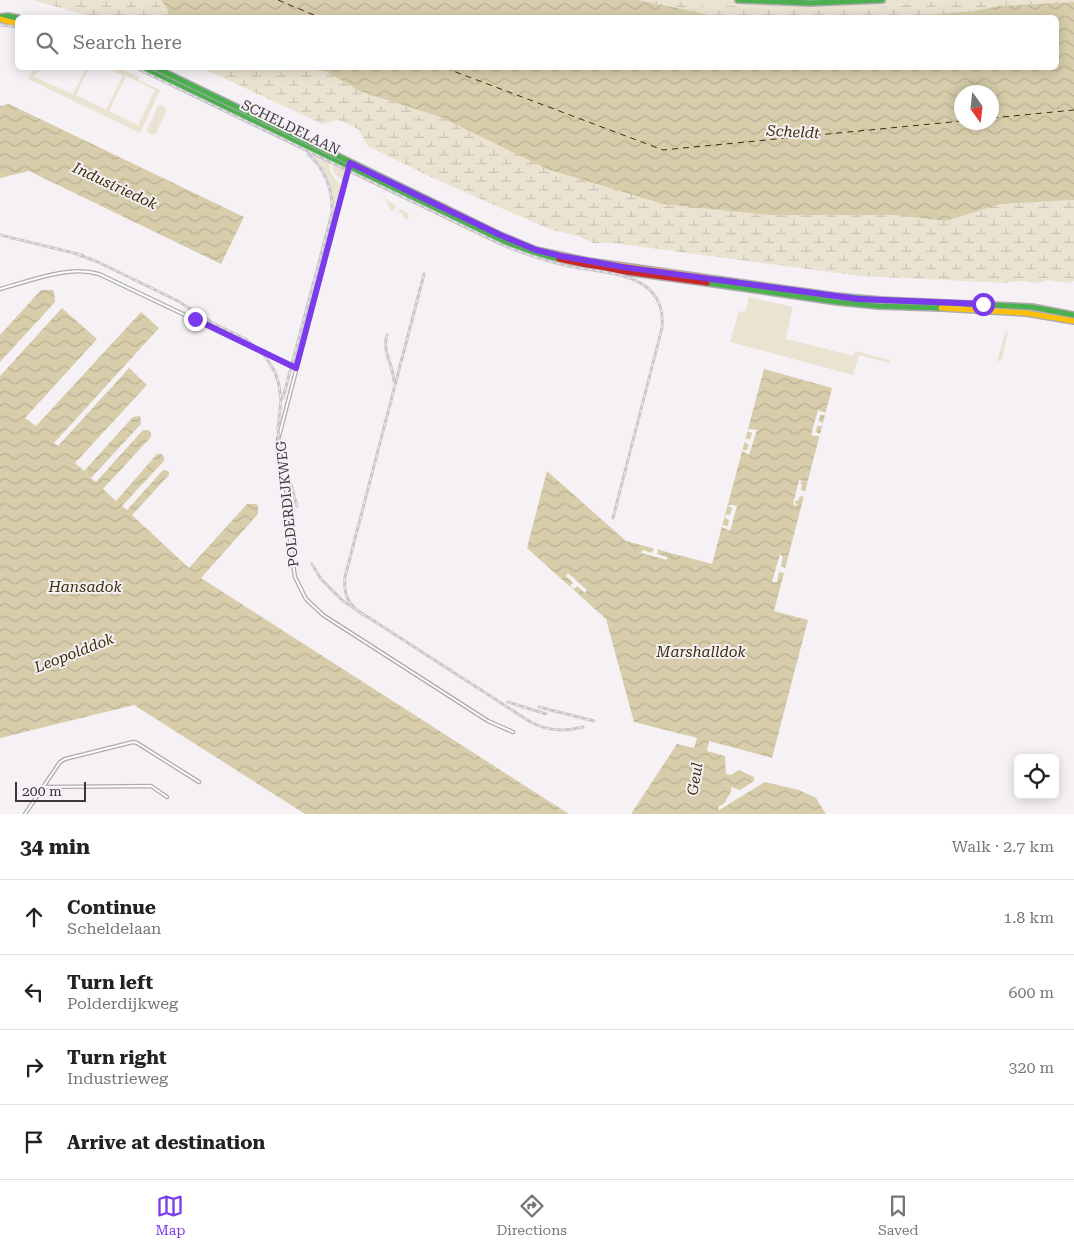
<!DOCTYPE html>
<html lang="en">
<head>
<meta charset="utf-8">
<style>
	body { margin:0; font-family:"Roboto Serif",serif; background:#f2f2f2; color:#222 }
	.controls { position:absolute; right:15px; bottom:15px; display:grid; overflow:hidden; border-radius:8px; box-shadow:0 2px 12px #0003 }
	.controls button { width:45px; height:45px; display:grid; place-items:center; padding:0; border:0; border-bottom:1px solid #e0e0e0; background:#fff; color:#222; font:25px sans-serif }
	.compass { position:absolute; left:954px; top:85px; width:45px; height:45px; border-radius:50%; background:#fff; box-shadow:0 2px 12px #0003; rotate:165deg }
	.scale { position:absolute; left:15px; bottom:12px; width:71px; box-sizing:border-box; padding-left:5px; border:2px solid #3a373a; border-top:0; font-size:14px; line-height:18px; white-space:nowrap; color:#3a373a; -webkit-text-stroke:4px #f7f0f6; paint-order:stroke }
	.stop { position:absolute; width:15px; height:15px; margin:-11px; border:4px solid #7c3aed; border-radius:50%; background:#fff }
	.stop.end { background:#7c3aed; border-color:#fff; box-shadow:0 1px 5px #0008 }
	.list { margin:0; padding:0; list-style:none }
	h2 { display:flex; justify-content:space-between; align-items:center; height:65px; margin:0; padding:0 20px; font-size:21px }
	h2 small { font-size:16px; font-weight:400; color:#767676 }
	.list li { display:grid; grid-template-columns:32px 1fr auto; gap:15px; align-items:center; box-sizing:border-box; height:75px; padding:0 20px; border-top:1px solid #e0e0e0 }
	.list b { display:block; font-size:19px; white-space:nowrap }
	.list p { margin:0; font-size:16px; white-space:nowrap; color:#767676 }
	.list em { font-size:16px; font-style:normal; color:#767676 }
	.icon { flex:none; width:28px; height:28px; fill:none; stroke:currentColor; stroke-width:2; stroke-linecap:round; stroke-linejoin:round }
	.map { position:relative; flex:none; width:1074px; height:814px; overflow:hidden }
	.search { position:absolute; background:#fff; box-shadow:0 2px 12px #0003; left:15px; right:15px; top:15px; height:55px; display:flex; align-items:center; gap:12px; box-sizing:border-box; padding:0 18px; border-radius:8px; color:#767676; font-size:19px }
	.sheet { height:365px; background:#fff }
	nav { display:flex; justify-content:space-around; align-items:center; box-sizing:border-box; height:70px; border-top:1px solid #e0e0e0; background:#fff; font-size:14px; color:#767676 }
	nav a { display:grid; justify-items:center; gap:2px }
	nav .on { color:#7c3aed }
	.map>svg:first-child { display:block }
</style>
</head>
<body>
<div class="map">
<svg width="1074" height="814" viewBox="0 0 1074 814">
	<defs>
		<pattern id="wetland-marsh" width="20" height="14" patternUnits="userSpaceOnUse" patternTransform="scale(1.25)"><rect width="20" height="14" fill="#ebe3d2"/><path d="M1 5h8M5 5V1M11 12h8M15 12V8" fill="none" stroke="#cac3b5"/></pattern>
		<pattern id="water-waves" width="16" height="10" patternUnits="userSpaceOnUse" patternTransform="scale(1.25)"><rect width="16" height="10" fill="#d7cdab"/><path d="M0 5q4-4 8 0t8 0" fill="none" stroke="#b9b194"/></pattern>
	</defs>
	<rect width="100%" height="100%" fill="#f6f1f5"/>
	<path fill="#ebe3d2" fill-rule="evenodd" d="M673,0H947L866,8L798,10L726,5L721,10Z
		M35,68H44L32,76L73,94L86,68H89L76,95L106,110L123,75L106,68H119L139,77V80L160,90L140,133L30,80L28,77ZM126,76L155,90L138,125L109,111Z
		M172,79L191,87L344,162L343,163Z
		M161,105L166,108V112L156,133L153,135L148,133L147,130L158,106Z
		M307,152L330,163C327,175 337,178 342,187L331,227C334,195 334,175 307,152Z
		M334,165L342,169L343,167L345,173L343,181L334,173L332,168Z
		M381,188L387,200L396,206L393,210L399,212V208L409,214L408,220L403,217V214L390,210Z
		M749,297L793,307L786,337L787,339L853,356L856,351L890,360L889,363L859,355L853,375L730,342L739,311L745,312Z
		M1008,332L1002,359L997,362L1005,333Z"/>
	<path fill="url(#wetland-marsh)" d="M32,0H161L173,17H93Z
		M639,0H673L721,10L725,5L798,10L866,8L947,0H1074V2L999,6L974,11L898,18H719Z
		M202,68H304L327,72L359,91L443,118L893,215L946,221L1001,204L1074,200V281L1067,283L1048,280L1039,283L1020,281L1006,283L860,276L613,243H593L578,236L549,229L435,179L368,146L358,129L339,120L322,124Z"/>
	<path fill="url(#water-waves)" fill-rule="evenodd" d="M161,0H639L719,17L173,18Z
		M1074,2V200L1001,204L946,221L893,215H769L663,204L547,169L443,118L359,91L327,72L304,68H1056V18L898,17L974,11L999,6ZM962,92H992V122H962Z
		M9,104L244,217L221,264L29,171L0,178V106Z
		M41,290H52L54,291L55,302L0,362V335Z
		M62,308L97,339L25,418L36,426L141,312L159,328L54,443L58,446L129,368L147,385L75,463L84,471L133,417L140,416L141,424L91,478L96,482L143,430H148L151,433V437L103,489L116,501L157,454H161L164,457V461L122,506L127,510L163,470H166L169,472V475L132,515L189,568L247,504H256L258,506V514L201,578L569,814H305L134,705L0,738V376Z
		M764,369L832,388L774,611L808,620L772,758L709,741L707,751L725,756L726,774L731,775L739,770L754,777V781L740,790L731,787V792L726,800V802L718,807L719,810L765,782L799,790L816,798L826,814H631L677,744L694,748L697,738L634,722L606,619L527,548L547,471L626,541L712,564Z"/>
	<path fill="#f6f1f5" d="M818,410L826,413L825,415H820L819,421L823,423L822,426H817L816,432L820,434V436H814L811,435Z
		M748,429L757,430L749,455L742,451V450H747L749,445L744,442L745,439H750L752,433L747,431Z
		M799,480L803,481L801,482L800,484H802L801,490L805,491L804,497L800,496L798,501H795V503L797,504L796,506L793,504Z
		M733,505L737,506L730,531L722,527L723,525L728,526L729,520L725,518L726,514L730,515L732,508L728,506V505Z
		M654,548L658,550L657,554L667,557V560L641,553L643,550L652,553Z
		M780,554L783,557L781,566L785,568L784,573L779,572L777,582H772Z
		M568,573L587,590L585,593L577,586L574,589L570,586L573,583L566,576Z"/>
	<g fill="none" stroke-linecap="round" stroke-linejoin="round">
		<path stroke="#3a3006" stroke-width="1" stroke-dasharray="6 5" stroke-linecap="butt" d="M278,0L321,18
			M445,68L663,150L962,121
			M992,118L1074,110"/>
		<defs>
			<path id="street" d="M350,163L278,440V456L295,577L306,599L323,615L488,721L513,732
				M0,289C31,281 67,265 99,274L296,368
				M43,787L151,786L167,797
				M25,814L60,762L65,759L133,742L137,743L199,782"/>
			<path id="fast" d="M738,0L810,3L882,0
				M0,17L8,16L18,18
				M142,68L498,240L524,250L559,259
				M156,68L445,208
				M715,279L836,296L881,300L1032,307L1074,315
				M707,283L837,302L878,306L941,308"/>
			<path id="slow" d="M0,19L18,24
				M445,208L500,235L536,250L588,261L715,279
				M941,308L1026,313L1074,321"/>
			<path id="jam" d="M559,259L604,269L707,283"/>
		</defs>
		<use href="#street" stroke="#aeabae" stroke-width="4.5"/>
		<use href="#fast" stroke="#aeabae" stroke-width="8"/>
		<use href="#slow" stroke="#aeabae" stroke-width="8"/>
		<use href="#jam" stroke="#aeabae" stroke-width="8"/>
		<use href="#street" stroke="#fefdfe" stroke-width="2"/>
		<use href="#fast" stroke="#4caf50" stroke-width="5"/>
		<use href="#slow" stroke="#ffc107" stroke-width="5"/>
		<use href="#jam" stroke="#c62828" stroke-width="5"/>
		<defs>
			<path id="rail" d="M0,25L18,27
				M136,68L505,246C525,254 546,261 568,266C606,274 667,271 662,328L613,518
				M0,235L82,255
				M77,254L98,262L178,301L211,322L247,340L265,356L275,372L279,385L281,400L278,428L279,443L297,506
				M387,335C382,352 393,364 394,381
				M283,398L332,213C333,190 325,169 308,154
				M312,564L321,579L343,601L529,721C546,731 564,732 583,727
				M363,615C349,605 343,595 345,577L424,274
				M508,702L546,714
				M539,707L594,721"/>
		</defs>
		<use href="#rail" stroke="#c9c7c9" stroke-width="3"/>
		<use href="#rail" stroke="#f7f0f6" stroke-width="1" stroke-dasharray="4" stroke-linecap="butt"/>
	</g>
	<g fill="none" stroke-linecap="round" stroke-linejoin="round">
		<path stroke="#7c3aed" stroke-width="6" d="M195,319L296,368L350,163L500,235L536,250L561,256L623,267L858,299L983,304"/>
	</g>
	<g text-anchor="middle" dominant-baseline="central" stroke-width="4" stroke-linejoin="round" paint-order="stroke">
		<g font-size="14" fill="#3a373a" stroke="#f7f0f6">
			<text transform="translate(291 127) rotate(26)">SCHELDELAAN</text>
			<text transform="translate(287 504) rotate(-96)">POLDERDIJKWEG</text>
		</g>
		<g font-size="15" font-style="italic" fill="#3a3006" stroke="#f7f0f6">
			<text transform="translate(793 132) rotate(3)">Scheldt</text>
			<text transform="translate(115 186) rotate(25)">Industriedok</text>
			<text x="85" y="587">Hansadok</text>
			<text x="701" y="652">Marshalldok</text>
			<text transform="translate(74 653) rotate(-21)">Leopolddok</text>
			<text transform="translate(695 779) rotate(-81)">Geul</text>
		</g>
	</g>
</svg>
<div class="controls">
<button><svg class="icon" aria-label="locate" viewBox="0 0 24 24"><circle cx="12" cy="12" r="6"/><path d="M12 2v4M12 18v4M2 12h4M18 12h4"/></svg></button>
</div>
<svg class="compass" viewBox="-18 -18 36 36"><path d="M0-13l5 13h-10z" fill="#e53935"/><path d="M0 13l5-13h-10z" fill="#767676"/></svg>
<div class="scale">200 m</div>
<div class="stop" style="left:983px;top:304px"></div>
<div class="stop end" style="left:195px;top:319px"></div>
<div class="search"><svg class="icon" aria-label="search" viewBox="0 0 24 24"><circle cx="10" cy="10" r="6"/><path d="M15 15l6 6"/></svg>Search here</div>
</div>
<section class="sheet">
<h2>34 min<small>Walk · 2.7 km</small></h2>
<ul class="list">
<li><svg class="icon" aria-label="ahead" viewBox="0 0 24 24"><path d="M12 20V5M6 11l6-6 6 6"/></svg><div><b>Continue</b><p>Scheldelaan</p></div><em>1.8 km</em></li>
<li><svg class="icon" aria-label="left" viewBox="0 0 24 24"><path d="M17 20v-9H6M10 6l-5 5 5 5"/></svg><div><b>Turn left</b><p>Polderdijkweg</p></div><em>600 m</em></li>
<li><svg class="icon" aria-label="right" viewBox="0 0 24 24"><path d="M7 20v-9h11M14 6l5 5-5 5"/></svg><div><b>Turn right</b><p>Industrieweg</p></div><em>320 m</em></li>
<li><svg class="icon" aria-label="arrive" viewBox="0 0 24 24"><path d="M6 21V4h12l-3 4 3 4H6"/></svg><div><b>Arrive at destination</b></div></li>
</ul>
</section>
<nav>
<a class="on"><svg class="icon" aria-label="map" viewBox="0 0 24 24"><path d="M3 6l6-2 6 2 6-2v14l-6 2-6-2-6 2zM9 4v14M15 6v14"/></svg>Map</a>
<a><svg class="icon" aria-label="directions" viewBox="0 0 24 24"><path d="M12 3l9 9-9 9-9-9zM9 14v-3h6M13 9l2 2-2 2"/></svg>Directions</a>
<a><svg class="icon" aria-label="saved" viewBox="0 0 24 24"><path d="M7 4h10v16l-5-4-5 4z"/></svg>Saved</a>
</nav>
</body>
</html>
